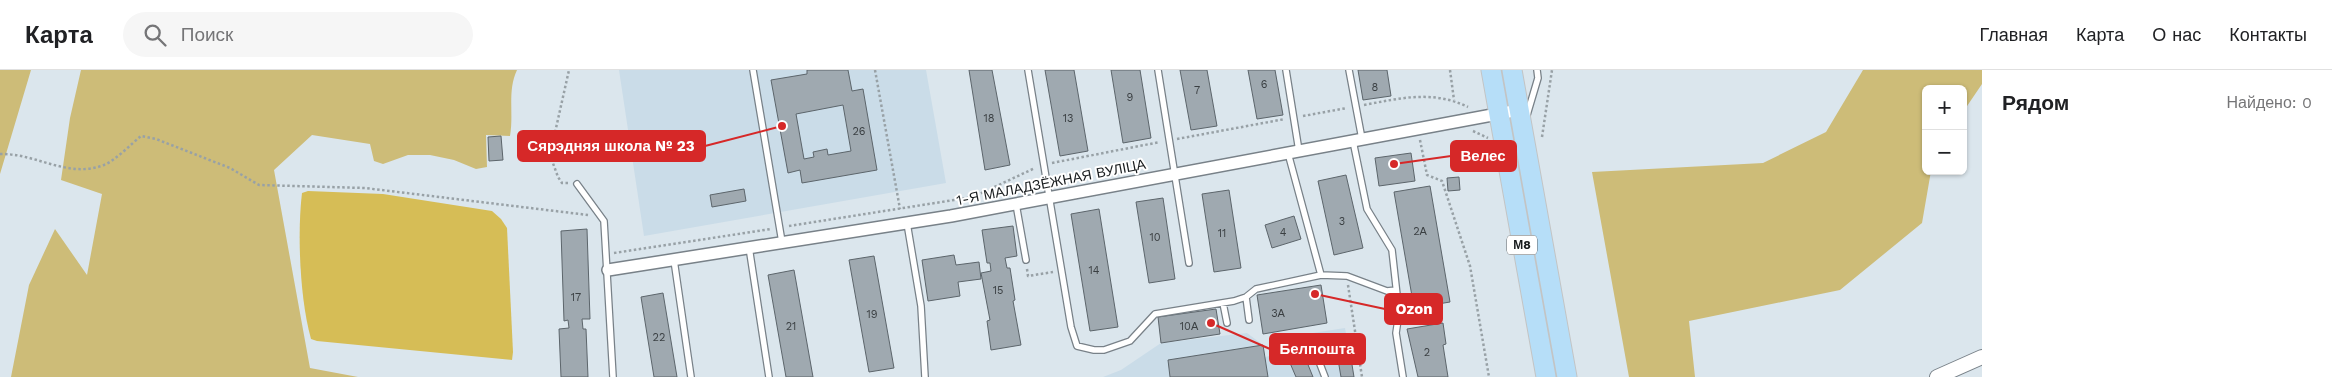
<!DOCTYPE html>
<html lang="ru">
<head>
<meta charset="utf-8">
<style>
	body { margin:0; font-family:"Work Sans",sans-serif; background:#f6f6f6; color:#202124 }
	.controls { position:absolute; right:15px; top:15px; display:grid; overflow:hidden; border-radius:8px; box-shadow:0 1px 4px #0004 }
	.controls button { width:45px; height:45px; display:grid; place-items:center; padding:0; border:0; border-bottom:1px solid #e0e0e0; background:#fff; color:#202124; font:25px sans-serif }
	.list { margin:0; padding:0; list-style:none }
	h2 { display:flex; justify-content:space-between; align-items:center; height:65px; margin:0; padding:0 20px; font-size:21px }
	h2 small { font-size:16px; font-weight:400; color:#757577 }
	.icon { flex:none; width:28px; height:28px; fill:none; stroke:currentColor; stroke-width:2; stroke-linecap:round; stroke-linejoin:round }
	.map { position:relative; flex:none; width:1982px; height:307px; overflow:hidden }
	header { display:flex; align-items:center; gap:30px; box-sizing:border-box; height:70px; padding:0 25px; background:#fff; border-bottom:1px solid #e0e0e0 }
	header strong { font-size:24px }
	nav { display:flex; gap:28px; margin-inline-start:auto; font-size:18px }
	.search { width:350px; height:45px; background:#f6f6f6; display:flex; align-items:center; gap:12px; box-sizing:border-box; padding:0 18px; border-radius:28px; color:#757577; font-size:19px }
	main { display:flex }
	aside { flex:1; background:#fff }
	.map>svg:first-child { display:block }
</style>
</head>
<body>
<header>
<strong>Карта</strong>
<div class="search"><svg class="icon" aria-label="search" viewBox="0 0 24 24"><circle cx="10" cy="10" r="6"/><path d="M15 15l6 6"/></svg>Поиск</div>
<nav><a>Главная</a><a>Карта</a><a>О нас</a><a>Контакты</a></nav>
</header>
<main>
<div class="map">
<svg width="1982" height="307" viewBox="0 0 1982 307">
	<rect width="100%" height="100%" fill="#dbe6ed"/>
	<path fill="#cadce8" d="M619,0H926L946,113L644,166Z
		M1345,258L1354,307H1103L1121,300L1161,273L1247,263L1263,275L1265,287L1279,284L1274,269Z"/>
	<path fill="#cdbc78" d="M0,0H31L0,104Z
		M81,0H517C507,21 514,43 510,66L486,65L487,97L476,99L454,90L430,85H408L383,94L374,91L370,74L312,65L274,100L310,298L358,307H11L29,215L55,159L87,205L102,124L61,110L70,48Z
		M1863,0H1982V14L1963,42V19H1926V101H1931L1922,153L1840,220L1689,251L1695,307H1629L1592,102L1763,93L1826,62Z"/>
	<path fill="#d6bd56" d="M308,121L383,124L492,141L501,149L507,158L513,282L512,290L317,271L311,269C300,230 297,164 302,123Z"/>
	<path fill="#9fa9b0" stroke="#5c656b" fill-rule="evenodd" d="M807,0H848L852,21L863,19L877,100L802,113L800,100L788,103L771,10L807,4ZM843,35L851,81L828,85L827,79L813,82L814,87L804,89L796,44Z
		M969,0H992L1010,95L985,100Z
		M1045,0H1074L1088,81L1060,86Z
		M1111,0H1140L1151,68L1123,73Z
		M1180,0H1207L1217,56L1191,60Z
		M1248,0H1275L1283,45L1257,49Z
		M1358,0H1387L1391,26L1363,30Z
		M501,66L503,90L489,91L488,67Z
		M1411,83L1415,111L1379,116L1375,88Z
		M1346,105L1363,178L1334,185L1318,111Z
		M1459,107L1460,120L1448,121L1447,108Z
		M1430,116L1450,232L1414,238L1394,122Z
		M744,119L746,131L712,137L710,125Z
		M1229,120L1241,198L1214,202L1202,124Z
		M1163,128L1175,209L1149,213L1136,132Z
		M1099,139L1118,257L1090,261L1071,144Z
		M1294,146L1301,169L1272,178L1265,155Z
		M1013,156L1017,186L1005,188L1007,198H1010L1015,230L1013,231L1021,275L991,280L987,251L990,250L981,203L991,201L990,193H987L982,160Z
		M587,159L590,249H582L583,259H586L588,307H561L559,259L569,258L568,250L564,251L561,161Z
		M954,185L956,195L979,192L981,209L958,212L960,226L928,231L922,190Z
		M874,186L894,298L869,302L849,190Z
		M794,200L813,307H786L768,205Z
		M1321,215L1327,253L1263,264L1257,225Z
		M663,223L677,307H654L641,227Z
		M1216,239L1220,264L1161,273L1158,247Z
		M1443,253L1446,274L1443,275L1448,307H1418L1407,259Z
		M1348,270L1354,307H1341L1335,272Z
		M1263,275L1268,307H1170L1168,290Z
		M1302,280L1313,307H1296L1287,286Z"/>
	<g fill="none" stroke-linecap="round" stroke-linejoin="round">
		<defs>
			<path id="service" d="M753,0L782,172
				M1028,0L1071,257L1077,276L1094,280H1104L1130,271L1155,244L1234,231L1246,227L1256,219L1321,205L1288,83
				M1158,0L1189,193
				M1286,0L1299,81
				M1349,0L1362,69
				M1527,45L1538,8L1537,0
				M1353,71L1367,139L1392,180L1399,243L1396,263L1403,307
				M577,114L604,151L613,307
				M1016,134L1026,190
				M907,153L921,236L925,307
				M749,177L769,307
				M674,190L691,307
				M1321,205L1347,206L1387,221L1396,220
				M1246,227L1249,250
				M1223,233L1227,253
				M1313,276L1325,307"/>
			<path id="minor" d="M608,200L951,146L1519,40"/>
			<path id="tertiary" d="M1937,307L1982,287"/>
			<path id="trunk" d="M1491,0L1546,307
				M1512,0L1567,307"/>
		</defs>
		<use href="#service" stroke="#788188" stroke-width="8"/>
		<use href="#minor" stroke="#788188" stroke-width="14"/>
		<use href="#tertiary" stroke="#788188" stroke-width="16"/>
		<use href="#trunk" stroke="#c3c4c4" stroke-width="21"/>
		<path stroke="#98a1a6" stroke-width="2.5" stroke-dasharray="2.5 2.5" stroke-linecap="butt" d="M875,0L900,139
			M1450,0L1454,30
			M1364,35C1401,28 1433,20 1468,37
			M1303,46L1347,38
			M1473,61L1488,68
			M1542,67L1552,0
			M1177,69L1285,49
			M1420,70L1427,105L1442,111L1470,196L1489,307
			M0,84C36,83 68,109 104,95C116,90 130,75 141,66L156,69L230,98L259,115L365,118L588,145
			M1052,93L1160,72
			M568,113H562L558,107L550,85L569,0
			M789,156L973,127L1035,98
			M614,183L771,159
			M1027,199L1028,206L1053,202
			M1348,215L1362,307"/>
		<use href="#service" stroke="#fff" stroke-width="5.5"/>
		<use href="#minor" stroke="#fff" stroke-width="11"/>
		<use href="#tertiary" stroke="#fff" stroke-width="14"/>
		<use href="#trunk" stroke="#b6def8" stroke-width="19"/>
	</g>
	<g text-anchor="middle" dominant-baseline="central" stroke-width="4" stroke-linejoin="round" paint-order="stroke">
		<g font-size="11" fill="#3a3f42">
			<text x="1264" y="14">6</text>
			<text x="1375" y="17">8</text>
			<text x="1197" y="20">7</text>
			<text x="1130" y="27">9</text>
			<text x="989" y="48">18</text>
			<text x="1068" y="48">13</text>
			<text x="859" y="61">26</text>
			<text x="1342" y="151">3</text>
			<text x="1420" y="161">2А</text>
			<text x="1283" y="162">4</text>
			<text x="1222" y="163">11</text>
			<text x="1155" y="167">10</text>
			<text x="1094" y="200">14</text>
			<text x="998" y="220">15</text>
			<text x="576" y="227">17</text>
			<text x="1278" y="243">3А</text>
			<text x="872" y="244">19</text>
			<text x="791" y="256">21</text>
			<text x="1189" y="256">10А</text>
			<text x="659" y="267">22</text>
			<text x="1427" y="282">2</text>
		</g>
		<rect fill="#fff" stroke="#5d6062" stroke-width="1" x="1507" y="165.5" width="30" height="19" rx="4"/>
		<g font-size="12" font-weight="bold" fill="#181c1e">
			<text x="1522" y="175">М8</text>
		</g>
		<g font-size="14" fill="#181c1e" stroke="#fff">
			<text transform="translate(1051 112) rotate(-11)">1-Я МАЛАДЗЁЖНАЯ ВУЛІЦА</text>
		</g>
	</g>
	<path fill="none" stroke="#d62828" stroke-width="2" d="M782 56L705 76M1394 94L1451 86M1315 224L1385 239M1211 253L1270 279"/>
	<g fill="#d62828" stroke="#fff" stroke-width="2">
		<circle cx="782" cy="56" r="5"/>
		<circle cx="1394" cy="94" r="5"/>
		<circle cx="1315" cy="224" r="5"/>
		<circle cx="1211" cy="253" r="5"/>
	</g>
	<g fill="#d62828" stroke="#d62828" stroke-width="2">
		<rect x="518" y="61" width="187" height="30" rx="5"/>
		<rect x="1451" y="71" width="65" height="30" rx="5"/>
		<rect x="1385" y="224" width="57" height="30" rx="5"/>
		<rect x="1270" y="264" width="95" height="30" rx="5"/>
	</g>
	<g font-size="15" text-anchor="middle" font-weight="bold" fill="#fff">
		<text x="611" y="81">Сярэдняя школа № 23</text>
		<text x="1483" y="91">Велес</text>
		<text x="1414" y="244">Ozon</text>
		<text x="1317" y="284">Белпошта</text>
	</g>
</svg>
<div class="controls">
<button>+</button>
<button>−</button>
</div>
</div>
<aside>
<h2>Рядом<small>Найдено: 0</small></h2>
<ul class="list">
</ul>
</aside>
</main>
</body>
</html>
